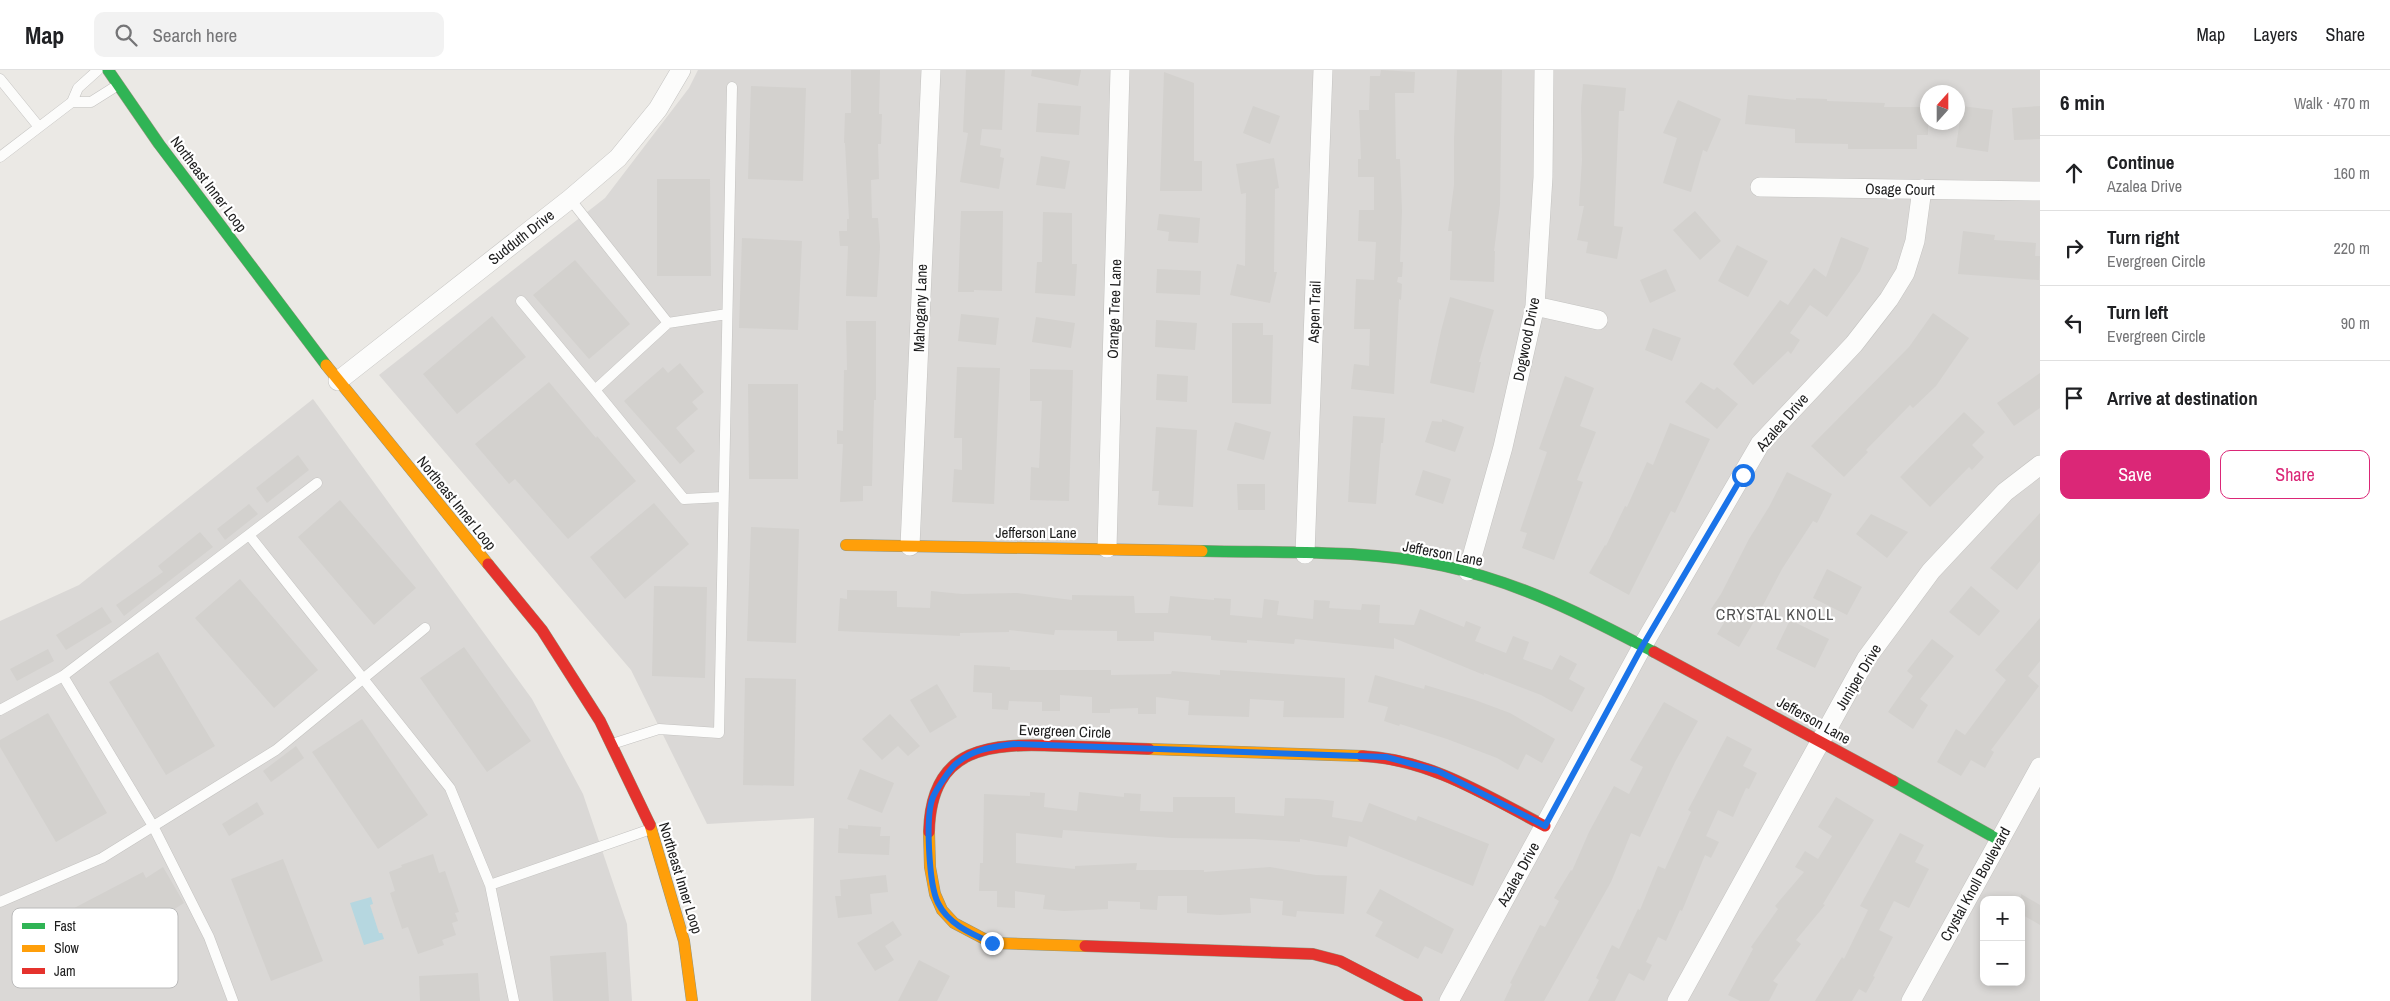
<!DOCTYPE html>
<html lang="en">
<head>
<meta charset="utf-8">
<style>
	body { margin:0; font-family:"Archivo Narrow",sans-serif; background:#f2f2f2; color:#202124 }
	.controls { position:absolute; right:15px; bottom:15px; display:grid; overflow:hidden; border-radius:10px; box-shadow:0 2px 8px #0003 }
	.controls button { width:45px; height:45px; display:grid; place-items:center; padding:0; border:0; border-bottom:1px solid #e0e0e0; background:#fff; color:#202124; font:25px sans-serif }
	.compass { position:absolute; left:1920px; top:15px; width:45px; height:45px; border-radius:50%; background:#fff; box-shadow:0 2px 8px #0003; rotate:21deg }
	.stop { position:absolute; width:15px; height:15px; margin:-11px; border:4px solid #1a73e8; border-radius:50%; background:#fff }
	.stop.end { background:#1a73e8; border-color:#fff; box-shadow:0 1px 5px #0008 }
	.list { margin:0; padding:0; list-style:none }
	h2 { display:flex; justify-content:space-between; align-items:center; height:65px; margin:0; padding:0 20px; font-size:21px }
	h2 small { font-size:16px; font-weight:400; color:#757577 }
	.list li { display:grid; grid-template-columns:32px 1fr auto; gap:15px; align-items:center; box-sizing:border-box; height:75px; padding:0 20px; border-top:1px solid #e0e0e0 }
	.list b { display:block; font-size:19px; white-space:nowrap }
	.list p { margin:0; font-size:16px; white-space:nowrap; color:#757577 }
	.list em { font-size:16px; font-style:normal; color:#757577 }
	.actions { display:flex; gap:10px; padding:15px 20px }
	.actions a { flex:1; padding:11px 0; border:1px solid #db2777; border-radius:10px; text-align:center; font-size:18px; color:#db2777 }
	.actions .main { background:#db2777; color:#fff }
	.icon { flex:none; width:28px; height:28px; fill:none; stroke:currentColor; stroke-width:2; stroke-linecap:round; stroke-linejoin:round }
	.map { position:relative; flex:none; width:2040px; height:931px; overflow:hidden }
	header { display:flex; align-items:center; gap:30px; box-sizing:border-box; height:70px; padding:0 25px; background:#fff; border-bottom:1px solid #e0e0e0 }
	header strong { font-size:24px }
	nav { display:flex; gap:28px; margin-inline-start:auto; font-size:18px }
	.search { width:350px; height:45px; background:#f2f2f2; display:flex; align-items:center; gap:12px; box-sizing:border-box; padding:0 18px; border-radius:10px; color:#757577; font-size:19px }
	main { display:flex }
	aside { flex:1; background:#fff }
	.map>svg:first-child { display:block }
</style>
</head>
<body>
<header>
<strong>Map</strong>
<div class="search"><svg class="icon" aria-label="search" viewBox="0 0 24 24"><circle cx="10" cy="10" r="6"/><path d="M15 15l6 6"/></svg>Search here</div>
<nav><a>Map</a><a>Layers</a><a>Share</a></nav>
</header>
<main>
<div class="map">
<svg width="2040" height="931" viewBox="0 0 2040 931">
	<rect width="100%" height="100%" fill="#ebe9e5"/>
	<path fill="#dad8d6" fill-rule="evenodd" d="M698,0H2040V931H811L814,748L707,754L631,600L379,305L605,128L689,18ZM1928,22H1958V52H1928ZM1984,830H2021V912H1984Z
		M313,329L532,629L583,724L627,854L632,931H0V551L79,515Z"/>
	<path fill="#b6d7e0" d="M371,827L373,834L370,835L379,863H382L384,869L364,875L350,833Z"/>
	<path fill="#d3d1ce" d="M851,0H880L879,44H882L881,74H878L879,109L871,110L872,148H878L880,177L877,227L846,226L848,176H840L839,161H847V149H849L845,73H844L845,43H851Z
		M966,0H1005L1002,60L982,59L980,75L1001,79L1000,87L1004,88L999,119L960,112L968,63L963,62Z
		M1032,0H1081L1078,16L1031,6Z
		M1381,0L1415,2L1414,23H1395L1396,89H1400L1402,141L1400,192H1403L1402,207H1398L1397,212L1402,214L1401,230L1399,229L1394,324L1351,319L1354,294L1369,296L1370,259H1354L1356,209L1374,210L1376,172L1358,171L1359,140H1374V107H1358V89H1361L1359,40H1369L1370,6H1380Z
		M1457,0H1502L1500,134L1494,181H1495L1494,212L1450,210L1452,161H1448L1454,115V69Z
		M1164,2L1194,13V91H1202V121H1160Z
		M1583,14L1626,18L1624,41H1619L1614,156L1623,157L1617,189L1586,183L1588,172L1577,170L1584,136H1579L1582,90L1581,37Z
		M751,16L806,18L803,111L748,109Z
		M1748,25L1796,30V28L1827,29V31L1885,33L1884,37H1928V65H1917V79H1848V74L1795,73V59L1745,54Z
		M1678,30L1721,49L1707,82L1703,80L1691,122L1663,113L1677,68L1663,63Z
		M1038,33L1081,36L1079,65L1036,62Z
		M1253,36L1280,46L1270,74L1243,63Z
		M1962,36L1993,40L1988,82L1956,77Z
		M2040,36V69L2014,70L2012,38Z
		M1041,86L1070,91L1065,119L1036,115Z
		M1274,88L1279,118L1275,119L1274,202H1277L1270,233L1230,225L1237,194L1245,196L1246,123L1241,124L1236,94Z
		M657,109H710L711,206H657Z
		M961,141H1003L1002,221L974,220V222H958Z
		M1695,141L1721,171L1700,190L1673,160Z
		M1043,142L1072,143V194H1077L1075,226L1035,223L1037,192H1042Z
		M1159,144L1200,148L1198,173L1168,171L1169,162L1157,160Z
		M1963,161L1995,165L1994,170L2036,173L2035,186H2040L2039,210L1958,204Z
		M1841,167L1869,178L1860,201L1827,247L1810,235L1790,263L1800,270L1791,284L1788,281L1753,315L1733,294L1780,230L1788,235L1814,198L1826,207Z
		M742,168L802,171L798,260L739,258Z
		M1737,175L1768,191L1748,227L1718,211Z
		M575,190L630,254L589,289L533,225Z
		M1157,199L1201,201L1200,225L1156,223Z
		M1666,199L1676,221L1650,233L1640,210Z
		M1450,227L1494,240L1479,292H1481L1474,323L1430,313L1441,261Z
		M1933,243L1969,268L1936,316L1913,338L1910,335L1866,380L1868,382L1844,407L1811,376L1909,277Z
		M961,244L999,248L996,275L958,271Z
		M492,246L526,287L457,344L423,304Z
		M1036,247L1075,253L1071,278L1032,272Z
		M1156,250L1197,253L1195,280L1155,277Z
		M846,251H876V330H874L872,416H863V431L840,432L843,374H837V360L843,361L844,300H847Z
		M1232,253H1263V265H1273L1271,334L1232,333Z
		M1653,258L1681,268L1672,291L1645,280Z
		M680,293L704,322L692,332L698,339L676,358L695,381L680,394L624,331L663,297L668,303Z
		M957,297L1000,298L994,434L952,432L954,399L962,400V368H954Z
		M1030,299L1073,300L1069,431L1030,430L1031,397L1039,398L1042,331H1030Z
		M2040,303V338L2014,356L1997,333Z
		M1157,304L1188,306L1187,332L1156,330Z
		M1565,306L1594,318L1580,356L1596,362L1577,410L1583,412L1554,490L1522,478L1527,463L1520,461L1547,382L1539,379Z
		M549,312L596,368L597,366L636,411L568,469L515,409L509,414L475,374Z
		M1701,312L1714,320L1717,317L1738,334L1717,359L1685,332Z
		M748,314H798V409H749Z
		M1964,342L1985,362L1972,375L1984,387L1972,400L1969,397L1930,437L1900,407Z
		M1353,346L1385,348L1383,373H1381L1376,434L1348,432Z
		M1442,349L1464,357L1455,382L1425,372L1432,351L1442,352Z
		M1235,352L1271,362L1264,390L1227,380Z
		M1670,353L1710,369L1675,443L1671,441L1629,525L1589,503L1605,475L1606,476L1625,436L1627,437L1647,392L1653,395Z
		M1156,357L1197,360L1193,437L1158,435L1159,421H1152Z
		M298,385L309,400L267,433L256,418Z
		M1423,400L1451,409L1443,434L1415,425Z
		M1787,402L1832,424L1817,453L1813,451L1782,499L1759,543L1739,577L1717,564L1727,548L1711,539L1721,524L1749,469L1769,437Z
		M1237,414H1265V440H1238Z
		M340,430L416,518L374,555L298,467Z
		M654,433L689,474L625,529L590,487Z
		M249,434L258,444L225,470L217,459Z
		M2040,443V491L2017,520L1990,498Z
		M1871,444L1908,462L1887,488L1856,464Z
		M751,457L799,459L796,573L747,571Z
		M200,462L213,477L124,546L116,535L163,502L158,496Z
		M1827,499L1862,517L1847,545L1813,528Z
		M240,509L318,600L274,638L195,548Z
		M654,516L707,517L705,608L652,606Z
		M1971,516L2000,541L1979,566L1949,542Z
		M847,520L897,521V537L930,538L931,521L962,524L1017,523L1072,530V525L1134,526L1135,543H1168L1170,526L1214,530V528L1231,529L1230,545L1262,548L1264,529L1279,531L1277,545L1313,549L1314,530L1330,531L1329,538L1361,540L1362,534L1380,535L1379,553L1414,555L1420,539L1464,557L1466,551L1481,557L1475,571L1506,583L1513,566L1529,572L1523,589L1552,600L1560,585L1577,594L1569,609L1585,618L1572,642L1541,625L1484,603V605L1394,568V579L1295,569L1294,574L1247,570V573L1211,570V566L1154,562V571H1117V561L1055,560L1054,565L1009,560V562L960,563V566L838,561L840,528L847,529Z
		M102,537L112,552L66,580L56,565Z
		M2040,548V591L2028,606L2039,616L1991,680L1994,682L1985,698L1971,690L1961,706L1937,692L1956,659L1965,665L2006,610L1995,600Z
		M1790,550L1829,569L1815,598L1776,579Z
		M1932,569L1954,586L1920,629L1928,635L1913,659L1888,642L1913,606L1907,601Z
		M464,577L531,671L487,702L420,608Z
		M48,579L54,591L17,611L10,599Z
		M158,582L215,676L166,705L109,612Z
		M974,595L1010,597V600H1111V605L1171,604L1172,601L1220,605V600L1345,608L1344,648L1283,647L1284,631L1250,629L1249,647L1188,645L1189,631L1156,627V644H1138V638L1110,639V643H1092V627L1060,625V641H1042V632L1009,631L1008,640L992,639V623L973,622Z
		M1375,605L1424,619L1425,615L1475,630L1510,643L1555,669L1542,693L1526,684L1518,700L1497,688L1447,669L1400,654L1399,656L1384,651L1388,637L1368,632Z
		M745,608L796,609L794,716L743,715Z
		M937,614L957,647L930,663L910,630Z
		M1664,632L1698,651L1675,692L1640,767L1631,763L1611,812L1544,931H1504L1512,914L1510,913L1540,855L1545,857L1559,831L1554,828L1571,800L1572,801L1589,762L1614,716L1629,724L1643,697L1630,690Z
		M48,643L107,743L56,772L0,677V670Z
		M890,644L920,676L908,686L898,676L882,690L862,669Z
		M362,649L428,745L378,779L312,682Z
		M1727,666L1752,679L1743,696L1757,703L1749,719L1746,718L1733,747L1718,740L1706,766L1719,772L1711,788L1705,785L1682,841L1680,840L1666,871L1658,867L1646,892L1652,895L1644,911L1629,903L1615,931H1588L1599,910L1596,908L1612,875L1619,879L1638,839L1640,840L1658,796L1665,799L1691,742L1688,740Z
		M296,676L304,688L271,712L263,701Z
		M860,699L894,713L882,743L847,729Z
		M1030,722L1045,723L1044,737L1077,741L1079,722L1124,727V723L1141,724L1140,741L1173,742V727H1235V743L1284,746L1285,728L1318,729L1334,731L1332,747L1362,752L1369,733L1416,751L1418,746L1489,774L1473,816L1349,766L1347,777L1300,769V772L1254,769L1172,768L1063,760L1062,768L1016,763V793L1075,799V796L1137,793L1136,800H1204V802L1270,797L1316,805L1347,806L1344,844L1297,841L1296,847L1282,845L1283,831L1250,828L1251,843L1220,845L1187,843V826H1158L1157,840L1140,839V832L1108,831V839L1064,841L1043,839L1045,825L1015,821V838L997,837V821H979L980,793H983L984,724L1030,726Z
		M1836,727L1874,750L1823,834L1825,835L1796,870L1801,874L1773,911L1778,914L1769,931H1740L1728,925L1753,879L1751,877L1778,839L1775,836L1804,802L1795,797L1805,781L1818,789L1832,766L1818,757Z
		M257,732L264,744L229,766L222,754Z
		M848,755L881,757L880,766H890L889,785L838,783L839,758L848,759Z
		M1900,763L1924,775L1915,792L1929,799L1909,838L1894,831L1879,860L1893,867L1873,906L1875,907L1866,923L1859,919L1852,931H1815L1842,887L1844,889L1868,840L1860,836Z
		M433,784L439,803L445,801L459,842L455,843L458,851L452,853L456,865L442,870L444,875L418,884L408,857L402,859L390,823L395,821L389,802L402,797L401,795Z
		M283,789L323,891L271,911L231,809Z
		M163,797L184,833L165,845L170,854L65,908L38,857L143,802L146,808Z
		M886,805L888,822L870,824L872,844L838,848L835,826H841L840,810Z
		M1380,819L1454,859L1442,884L1425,876L1418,889L1375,866L1383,852L1366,843Z
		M2021,824L2040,835V855L2021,844Z
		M893,851L902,865L885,876L894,890L875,901L857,873Z
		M606,882L609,931H553L550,886Z
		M919,890L950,906L937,931H898Z
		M478,903L480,931H420L419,906Z"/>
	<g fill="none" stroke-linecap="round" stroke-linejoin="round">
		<defs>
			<path id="lane" d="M98,0L78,18L72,32H91L118,15
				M0,9L39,57
				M0,87L72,32
				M570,129L668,253L727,244
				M521,231L595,320
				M668,253L595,320L684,429L723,427
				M249,465L450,718L490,815L514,931
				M63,606L153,756L209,867L233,931
				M0,640L63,606L317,413
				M612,674L659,659L719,663L732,17
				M490,815L651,759
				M0,832L102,788L276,680L425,558"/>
			<path id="street" d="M1760,117L2040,121
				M1535,236L1598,250
				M338,311L570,129L618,88L658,39L681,0
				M910,476L931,0
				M1107,478L1120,0
				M1305,484L1323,0
				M1468,501L1503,377L1535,236L1543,107L1544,0
				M1449,931L1643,575L1760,374L1854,274L1889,229L1905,203L1915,171L1922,119
				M1677,931L1866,589L1931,501L2005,422L2040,395
				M1911,931L2040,697"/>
			<path id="fast" d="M108,0L159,74L326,295
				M1202,481C1282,483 1366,479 1444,496C1519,512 1588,547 1654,582
				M1893,711L1999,770"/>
			<path id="slow" d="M326,295L488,494
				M846,475L1202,481
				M1149,679L1362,686
				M650,755L684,871L692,931
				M929,762L930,797L935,824L942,840L954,853L992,873L1085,876"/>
			<path id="jam" d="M488,494L542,560L600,651L650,755
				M1654,582L1893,711
				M1362,686C1430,689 1487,726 1545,756
				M929,762C931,675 991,673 1060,676C1090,677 1119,678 1149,679
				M1085,876L1313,884L1340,891L1417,931"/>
		</defs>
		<use href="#lane" stroke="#c4c3c1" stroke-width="11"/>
		<use href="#street" stroke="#c4c3c1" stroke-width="20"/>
		<use href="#fast" stroke="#93957c" stroke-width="12"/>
		<use href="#slow" stroke="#93957c" stroke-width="12"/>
		<use href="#jam" stroke="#93957c" stroke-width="12"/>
		<use href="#lane" stroke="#fcfcfb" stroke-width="10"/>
		<use href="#street" stroke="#fcfcfb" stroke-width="19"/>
		<use href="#fast" stroke="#30b455" stroke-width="11"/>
		<use href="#slow" stroke="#ff9f0a" stroke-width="11"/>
		<use href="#jam" stroke="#e5322d" stroke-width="11"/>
	</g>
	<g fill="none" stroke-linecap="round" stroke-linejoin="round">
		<path stroke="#1a73e8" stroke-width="6" d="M992,873C972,864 948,854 938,833C929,815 925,746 933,727C936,720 951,697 957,693C973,679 993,677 1014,674L1386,687L1438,701L1545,756L1643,575L1743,405"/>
	</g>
	<g text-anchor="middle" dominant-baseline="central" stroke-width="4.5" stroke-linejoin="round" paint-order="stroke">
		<g font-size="15" fill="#1d1d1d" stroke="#fff">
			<text transform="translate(209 114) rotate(53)">Northeast Inner Loop</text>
			<text transform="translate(1900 119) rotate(1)">Osage Court</text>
			<text transform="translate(521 167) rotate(-38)">Sudduth Drive</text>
			<text transform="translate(920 238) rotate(-88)">Mahogany Lane</text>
			<text transform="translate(1114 239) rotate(-88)">Orange Tree Lane</text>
			<text transform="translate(1314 242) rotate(-88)">Aspen Trail</text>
			<text transform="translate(1526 269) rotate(-79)">Dogwood Drive</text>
			<text transform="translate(1782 352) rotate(-49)">Azalea Drive</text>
			<text transform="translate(457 433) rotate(51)">Northeast Inner Loop</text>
			<text x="1036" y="462">Jefferson Lane</text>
			<text transform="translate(1443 483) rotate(11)">Jefferson Lane</text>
			<text transform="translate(1858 607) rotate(-59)">Juniper Drive</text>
			<text transform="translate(1814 650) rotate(29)">Jefferson Lane</text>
			<text transform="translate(1065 661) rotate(2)">Evergreen Circle</text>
			<text transform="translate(1518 804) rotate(-61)">Azalea Drive</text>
			<text transform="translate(681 808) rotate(73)">Northeast Inner Loop</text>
			<text transform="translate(1975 814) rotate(-61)">Crystal Knoll Boulevard</text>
		</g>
		<g font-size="16" letter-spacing="1" fill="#505050" stroke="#fff">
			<text x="1775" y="544">CRYSTAL KNOLL</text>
		</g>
	</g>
	<rect x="12" y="838" width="166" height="80" rx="8" fill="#fff" stroke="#bbb" stroke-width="1"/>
	<rect x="22" y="853" width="23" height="6" fill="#30b455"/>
	<rect x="22" y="875" width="23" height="7" fill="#ff9f0a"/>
	<rect x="22" y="898" width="23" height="6" fill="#e5322d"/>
	<g font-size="14" fill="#1d1d1d">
		<text x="54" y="861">Fast</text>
		<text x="54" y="883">Slow</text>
		<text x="54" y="906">Jam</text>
	</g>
</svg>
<div class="controls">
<button>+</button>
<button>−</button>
</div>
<svg class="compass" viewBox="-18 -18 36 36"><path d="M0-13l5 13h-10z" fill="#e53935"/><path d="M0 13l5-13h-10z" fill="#757577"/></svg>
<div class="stop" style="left:1743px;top:405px"></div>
<div class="stop end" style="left:992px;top:873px"></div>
</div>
<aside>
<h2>6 min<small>Walk · 470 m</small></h2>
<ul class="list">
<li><svg class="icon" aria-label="ahead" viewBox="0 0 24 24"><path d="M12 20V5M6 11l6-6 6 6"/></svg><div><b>Continue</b><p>Azalea Drive</p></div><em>160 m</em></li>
<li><svg class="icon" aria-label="right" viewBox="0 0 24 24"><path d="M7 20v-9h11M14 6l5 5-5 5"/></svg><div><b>Turn right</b><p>Evergreen Circle</p></div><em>220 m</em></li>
<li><svg class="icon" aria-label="left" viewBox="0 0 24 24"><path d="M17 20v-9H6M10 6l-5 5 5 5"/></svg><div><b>Turn left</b><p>Evergreen Circle</p></div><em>90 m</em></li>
<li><svg class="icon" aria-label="arrive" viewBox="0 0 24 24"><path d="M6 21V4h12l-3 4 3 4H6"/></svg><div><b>Arrive at destination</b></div></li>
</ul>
<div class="actions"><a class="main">Save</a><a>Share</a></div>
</aside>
</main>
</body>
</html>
